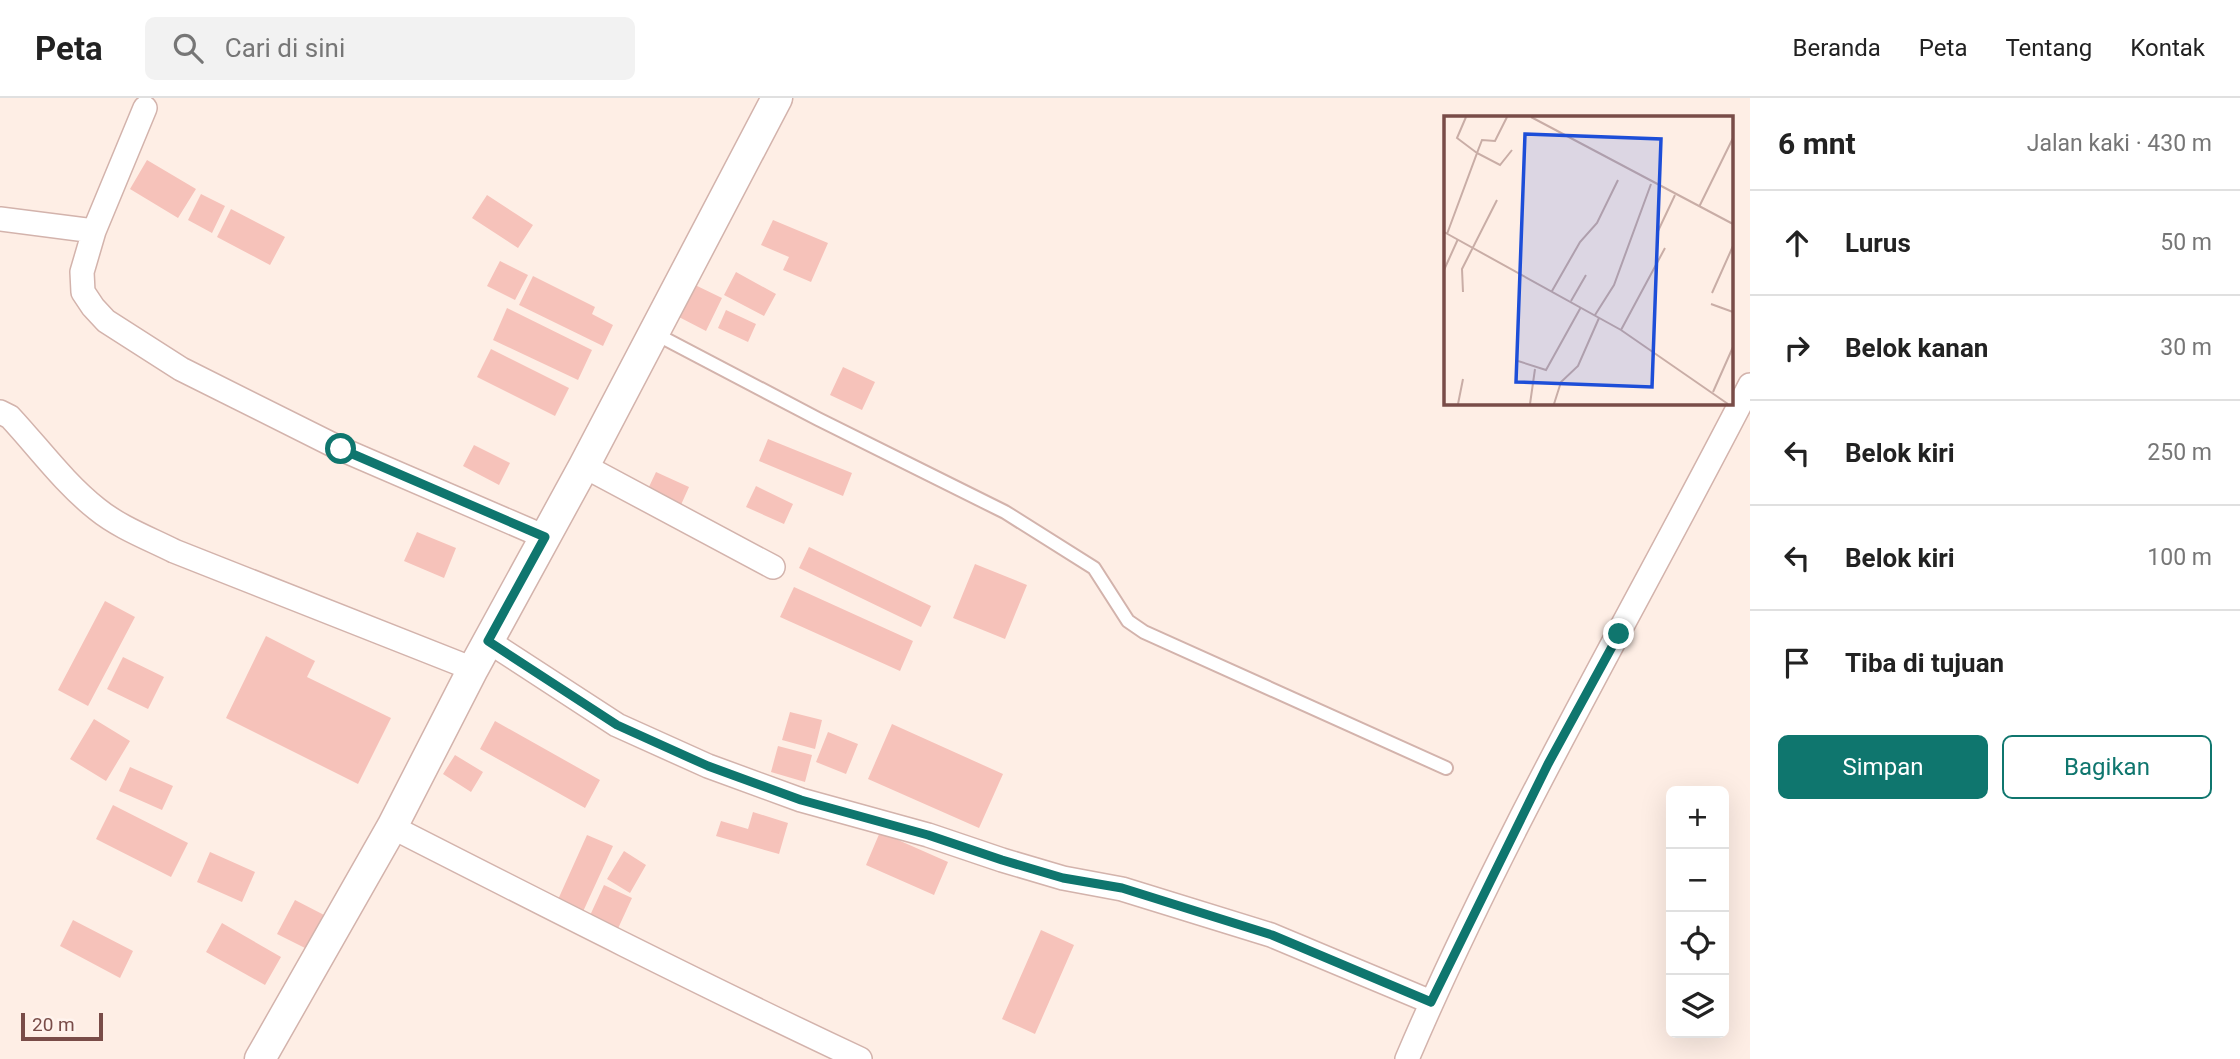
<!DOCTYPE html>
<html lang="id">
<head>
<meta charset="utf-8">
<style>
	body { margin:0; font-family:Roboto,sans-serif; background:#f2f2f2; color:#222 }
	.controls { position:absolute; right:21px; bottom:21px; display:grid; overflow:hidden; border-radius:10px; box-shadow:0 7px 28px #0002 }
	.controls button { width:63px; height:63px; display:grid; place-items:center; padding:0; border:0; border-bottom:2px solid #e0e0e0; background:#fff; color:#222; font:35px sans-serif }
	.scale { position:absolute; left:21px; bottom:18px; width:82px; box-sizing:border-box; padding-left:7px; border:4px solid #794c48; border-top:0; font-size:19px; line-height:24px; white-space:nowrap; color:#794c48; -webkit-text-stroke:5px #fff3ed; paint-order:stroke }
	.stop { position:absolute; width:21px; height:21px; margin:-16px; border:5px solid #0f766e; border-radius:50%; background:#fff }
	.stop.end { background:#0f766e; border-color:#fff; box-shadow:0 2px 7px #0008 }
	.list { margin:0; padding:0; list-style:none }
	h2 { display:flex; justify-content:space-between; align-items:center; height:91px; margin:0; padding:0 28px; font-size:30px }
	h2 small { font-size:23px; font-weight:400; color:#767676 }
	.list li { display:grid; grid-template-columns:46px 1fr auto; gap:21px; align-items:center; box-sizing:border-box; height:105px; padding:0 28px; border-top:2px solid #e0e0e0 }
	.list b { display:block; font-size:26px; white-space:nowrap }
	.list em { font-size:23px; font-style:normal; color:#767676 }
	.actions { display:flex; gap:14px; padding:21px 28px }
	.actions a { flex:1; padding:16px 0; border:2px solid #0f766e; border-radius:10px; text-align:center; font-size:24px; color:#0f766e }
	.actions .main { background:#0f766e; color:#fff }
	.icon { flex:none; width:38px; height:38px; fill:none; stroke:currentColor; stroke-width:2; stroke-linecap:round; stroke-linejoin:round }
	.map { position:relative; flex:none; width:1750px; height:961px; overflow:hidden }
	header { display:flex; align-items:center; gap:42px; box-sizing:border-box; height:98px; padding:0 35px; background:#fff; border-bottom:2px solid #e0e0e0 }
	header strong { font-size:33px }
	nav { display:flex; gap:38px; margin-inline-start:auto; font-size:24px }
	.search { width:490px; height:63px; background:#f2f2f2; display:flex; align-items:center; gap:18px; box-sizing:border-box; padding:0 24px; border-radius:10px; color:#767676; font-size:26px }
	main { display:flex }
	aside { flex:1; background:#fff }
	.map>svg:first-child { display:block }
</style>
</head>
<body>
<header>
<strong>Peta</strong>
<div class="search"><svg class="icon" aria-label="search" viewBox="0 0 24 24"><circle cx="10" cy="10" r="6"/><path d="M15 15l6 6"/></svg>Cari di sini</div>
<nav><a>Beranda</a><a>Peta</a><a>Tentang</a><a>Kontak</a></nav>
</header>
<main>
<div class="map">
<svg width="1750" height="961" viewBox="0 0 1750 961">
	<rect width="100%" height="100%" fill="#feeee5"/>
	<path fill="#f6c2ba" d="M147,62L196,91L178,120L130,91Z
		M201,96L225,108L212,135L188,122Z
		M487,97L533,127L518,150L472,120Z
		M231,111L285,139L270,167L217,139Z
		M773,122L828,145L811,184L783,172L789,159L761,147Z
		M500,163L528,177L515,202L487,188Z
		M736,174L776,196L764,218L724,197Z
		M533,178L595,209L592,216L613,227L603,248L519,207Z
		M693,186L722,200L706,233L677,218Z
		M507,210L592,252L578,282L493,242Z
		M726,212L756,226L748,244L718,230Z
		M491,251L569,290L555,318L477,279Z
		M843,269L875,284L862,312L830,297Z
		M768,341L852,375L843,398L759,363Z
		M474,347L510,365L499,387L463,368Z
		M656,374L689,389L680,409L647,393Z
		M756,388L793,406L784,426L746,409Z
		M417,434L456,450L444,480L404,463Z
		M809,449L931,508L921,529L799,470Z
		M975,466L1027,487L1005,541L953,520Z
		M794,489L913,543L900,573L780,519Z
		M105,503L135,519L88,608L58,592Z
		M266,538L315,563L307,579L391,620L358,686L226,620Z
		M123,559L164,579L148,611L107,591Z
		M790,614L822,622L815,651L782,642Z
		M94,621L130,643L106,683L70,661Z
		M495,623L600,682L585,710L480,651Z
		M892,626L1003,676L979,730L868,681Z
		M828,634L858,646L846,676L816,664Z
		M778,648L812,657L805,684L771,674Z
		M455,657L483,674L471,694L443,676Z
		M130,669L173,688L162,712L119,693Z
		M113,707L188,745L171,779L96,741Z
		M753,714L788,725L779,756L716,738L721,723L748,731Z
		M880,734L948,764L934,797L866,767Z
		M587,737L613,748L581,818L556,806Z
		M624,753L646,767L630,795L607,781Z
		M210,754L255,774L242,804L197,784Z
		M604,787L632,800L615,837L587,824Z
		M295,802L326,818L309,852L277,836Z
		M73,822L133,853L120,880L60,848Z
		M222,825L281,859L265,887L206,854Z
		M1041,832L1074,847L1035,936L1002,921Z"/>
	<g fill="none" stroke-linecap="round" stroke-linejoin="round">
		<defs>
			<path id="service" d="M654,235L818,321L1005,414L1094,470L1128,523L1144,534L1446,670"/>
			<path id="minor" d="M145,10L94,133L82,174L83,194L93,209L106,223L181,271L341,351L545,439
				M0,121L94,133
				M0,314L10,319C38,349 64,385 97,411C119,429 148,440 174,453L473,571
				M584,368L773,469
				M488,543L617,627L708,668L801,702L928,737L1002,762L1063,780L1122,791L1271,837L1431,904
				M392,729C547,808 702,887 860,961
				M1407,961C1506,729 1635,511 1750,287"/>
			<path id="tertiary" d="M260,961L392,729L473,571L584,368L777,0"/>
		</defs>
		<use href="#service" stroke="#d3b3ac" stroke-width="16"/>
		<use href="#minor" stroke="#d3b3ac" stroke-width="26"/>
		<use href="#tertiary" stroke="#d3b3ac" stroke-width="33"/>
		<use href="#service" stroke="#fff" stroke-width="12"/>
		<use href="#minor" stroke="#fff" stroke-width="23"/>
		<use href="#tertiary" stroke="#fff" stroke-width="30"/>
	</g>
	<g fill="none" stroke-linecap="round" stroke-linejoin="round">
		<path stroke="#0f766e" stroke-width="9" d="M341,351L545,439L488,543L617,627L708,668L801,702L928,737L1002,762L1063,780L1122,790L1272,837L1431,904L1548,666L1619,536"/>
	</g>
	<g transform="translate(1444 18)">
		<rect width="289" height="289" fill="#feeee5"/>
		<path fill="none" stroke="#c9ada6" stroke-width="2" d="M63,1L51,25L38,24L33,37L56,49L68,34M87,1L289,108M255,91L289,22M214,115L231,79M0,116L177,214L284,288M3,118L33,37L13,22L22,1M0,154L14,123M108,175L136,126L153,107L174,64M19,176L18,153L53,84M268,177L289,130M127,185L142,159M267,188L289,196M151,199L170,169L207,68M177,214L221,132M74,245L102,254L137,191M269,276L289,231M14,288L19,263M86,288L91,253M110,288L117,266L134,250L155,202"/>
		<path fill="#1d4ed8" fill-opacity="0.15" stroke="#1d4ed8" stroke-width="3.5" d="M81,18L217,23L208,271L72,266Z"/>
		<rect width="289" height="289" fill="none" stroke="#794c48" stroke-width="3.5"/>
	</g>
</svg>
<div class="controls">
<button>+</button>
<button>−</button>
<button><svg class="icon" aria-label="locate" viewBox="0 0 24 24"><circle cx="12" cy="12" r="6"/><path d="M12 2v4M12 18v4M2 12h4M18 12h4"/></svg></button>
<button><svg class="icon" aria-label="layers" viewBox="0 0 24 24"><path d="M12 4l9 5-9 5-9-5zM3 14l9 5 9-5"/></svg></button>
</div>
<div class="scale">20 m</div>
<div class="stop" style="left:341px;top:351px"></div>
<div class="stop end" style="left:1619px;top:536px"></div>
</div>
<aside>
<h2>6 mnt<small>Jalan kaki · 430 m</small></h2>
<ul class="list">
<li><svg class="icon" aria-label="ahead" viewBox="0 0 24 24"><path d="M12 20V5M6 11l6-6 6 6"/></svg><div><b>Lurus</b></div><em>50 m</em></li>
<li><svg class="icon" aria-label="right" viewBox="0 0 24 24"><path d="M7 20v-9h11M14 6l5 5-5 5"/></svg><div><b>Belok kanan</b></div><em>30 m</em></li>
<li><svg class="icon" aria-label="left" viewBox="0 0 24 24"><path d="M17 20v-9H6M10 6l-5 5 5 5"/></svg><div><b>Belok kiri</b></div><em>250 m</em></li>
<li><svg class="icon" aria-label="left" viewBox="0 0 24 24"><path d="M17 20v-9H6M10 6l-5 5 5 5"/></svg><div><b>Belok kiri</b></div><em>100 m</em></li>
<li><svg class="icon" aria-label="arrive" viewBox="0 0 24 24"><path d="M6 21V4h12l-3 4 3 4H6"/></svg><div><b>Tiba di tujuan</b></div></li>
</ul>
<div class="actions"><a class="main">Simpan</a><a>Bagikan</a></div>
</aside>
</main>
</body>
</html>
